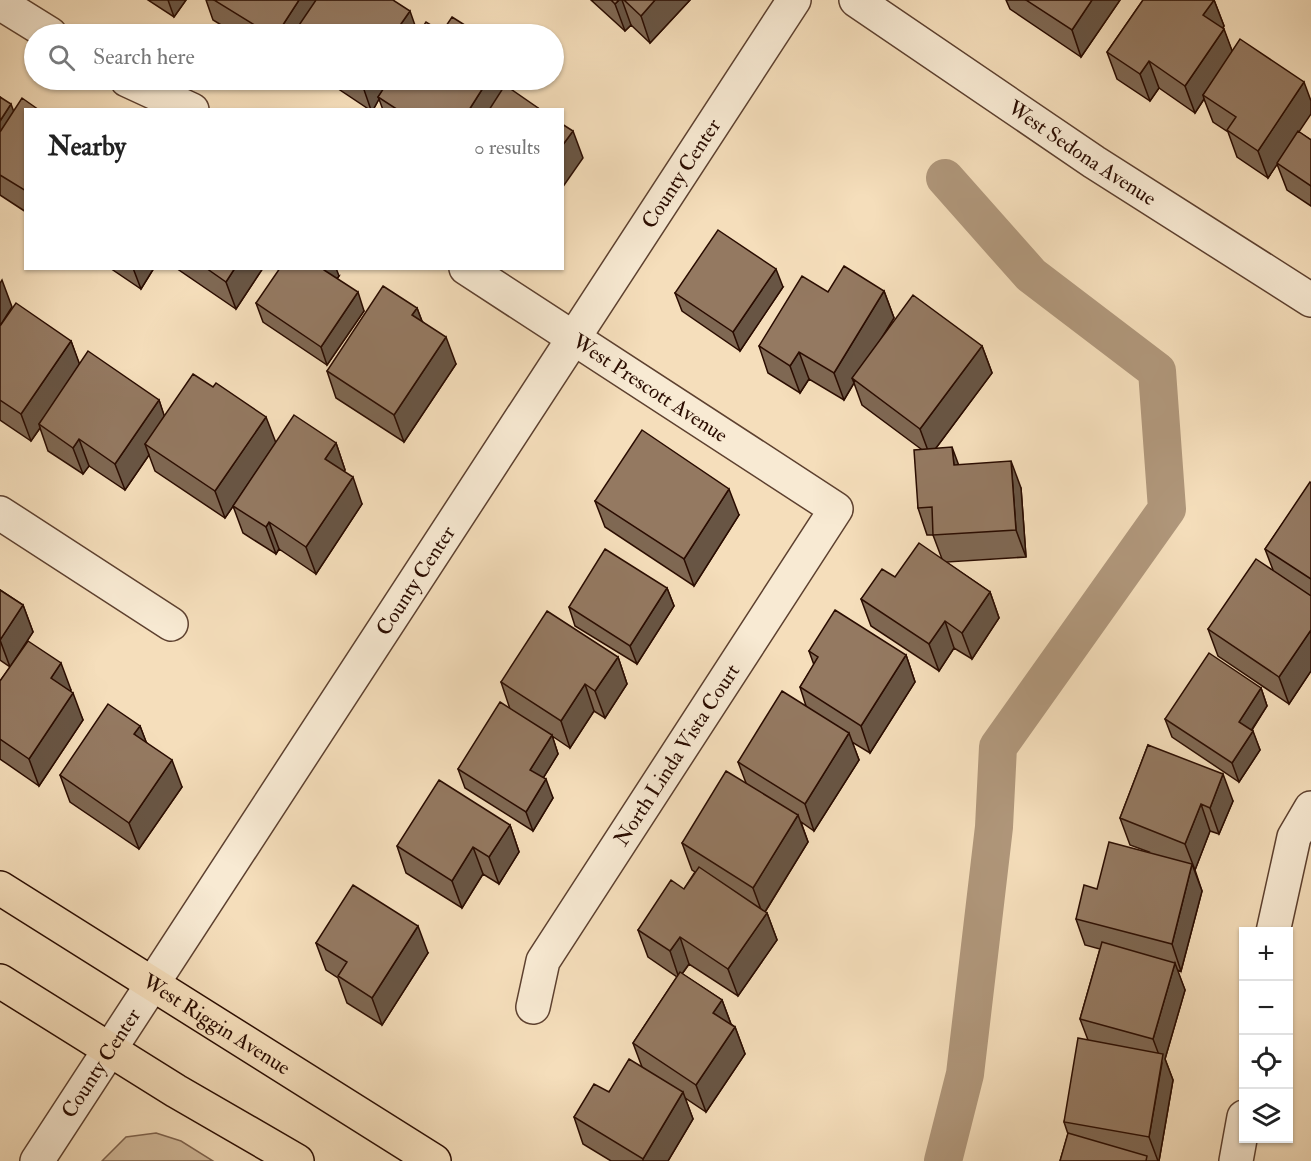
<!DOCTYPE html>
<html lang="en">
<head>
<meta charset="utf-8">
<style>
	body { margin:0; font-family:"IM FELL Double Pica",serif; background:#f2f2f2; color:#222 }
	.controls { position:absolute; right:18px; bottom:18px; display:grid; overflow:hidden; border-radius:0px; box-shadow:0 2px 4px #0004 }
	.controls button { width:54px; height:54px; display:grid; place-items:center; padding:0; border:0; border-bottom:2px solid #e0e0e0; background:#fff; color:#222; font:30px sans-serif }
	.list { margin:0; padding:0; list-style:none }
	h2 { display:flex; justify-content:space-between; align-items:center; height:78px; margin:0; padding:0 24px; font-size:26px }
	h2 small { font-size:20px; font-weight:400; color:#767676 }
	.icon { flex:none; width:33px; height:33px; fill:none; stroke:currentColor; stroke-width:2; stroke-linecap:round; stroke-linejoin:round }
	.map { position:relative; flex:none; width:1311px; height:1161px; overflow:hidden }
	.search { position:absolute; background:#fff; box-shadow:0 2px 4px #0004; left:24px; top:24px; width:540px; height:66px; display:flex; align-items:center; gap:15px; box-sizing:border-box; padding:0 21px; border-radius:33px; color:#767676; font-size:22px }
	.panel { position:absolute; background:#fff; box-shadow:0 2px 4px #0004; left:24px; top:108px; width:540px; height:162px; border-radius:0px }
	.map>svg:first-child { display:block }
</style>
</head>
<body>
<div class="map">
<svg width="1311" height="1161" viewBox="0 0 1311 1161">
	<rect width="100%" height="100%" fill="#f5debb"/>
	<filter id="stains"><feTurbulence type="fractalNoise" baseFrequency=".00333" numOctaves="4"/><feColorMatrix values="0 0 0 0 .2 0 0 0 0 .09 0 0 0 0 .02 0 0 0 .5 -.17"/></filter>
	<radialGradient id="worn" r=".72"><stop offset=".6" stop-color="#630" stop-opacity="0"/><stop offset="1" stop-color="#630" stop-opacity=".3"/></radialGradient>
	<path fill="#d2ba9b" stroke="#7e634e" stroke-width="1.5" d="M156,1133L181,1141L213,1161H102L126,1137Z"/>
	<g fill="none" stroke-linecap="round" stroke-linejoin="round">
		<path stroke="#b0977b" stroke-width="38" d="M943,1161L965,1074L994,827L998,747L1167,509L1157,371L1031,275L945,178"/>
		<defs>
			<g id="minor">
				<path id="s1" d="M856,0L1094,162L1311,300"/>
				<path d="M0,3L50,34"/>
				<path d="M127,80L192,110"/>
				<path id="s2" d="M466,268L836,509L543,961L533,1007"/>
				<path d="M0,513L171,624"/>
				<path d="M1273,932L1294,837L1311,808"/>
				<path id="s3" d="M37,1161L794,0"/>
				<path d="M1236,1161L1244,1117"/>
			</g>
			<g id="major">
				<path id="s4" d="M0,888L434,1161"/>
				<path d="M0,981L176,1091L297,1161"/>
			</g>
		</defs>
		<use href="#minor" stroke="#5d402f" stroke-width="36"/>
		<use href="#major" stroke="#2a0c00" stroke-width="36"/>
		<use href="#minor" stroke="#f8ead3" stroke-width="33"/>
		<use href="#major" stroke="#f5debb" stroke-width="33"/>
	</g>
	<path fill="#7f6853" stroke="#2a0c00" stroke-width="1.5" d="M148,0H186L174,17Z
		M206,0H393L418,34L442,32L479,34H236L213,20Z
		M591,0H690L650,43L631,25L625,31Z
		M1006,0H1120L1081,57L1010,9Z
		M1143,0H1214L1224,26L1223,28L1232,51L1299,132L1311,140V206L1287,190L1277,164L1268,178L1237,157L1228,132L1213,122L1204,99L1195,113L1159,88L1150,101L1117,79L1107,52Z
		M325,80H501L504,88L541,110H383L379,99L373,110H370Z
		M0,97L14,112L26,110V212L0,195Z
		M110,268H154L141,289Z
		M176,268H263L236,309Z
		M339,276L337,279L364,311L327,365L263,322L256,303Z
		M783,287L740,351L682,311L675,293Z
		M884,291L894,318L883,336L982,346L992,373L936,448L958,465L1021,488L1026,557L946,562L990,592L999,618L972,659L954,648L939,671L871,626L861,599L895,577L942,559L933,535H927L918,508L921,449L862,405L854,383L844,400L809,379L800,393L768,373L759,346L828,292Z
		M417,308L422,321L456,364L404,442L336,398L327,371Z
		M0,326L71,341L79,364L159,400L164,416L275,443H336L345,470L344,472L362,504L316,574L279,549L276,554L243,533L233,506L247,486L225,518L155,471L149,455L125,490L89,466L83,474L48,451L40,428L31,441L0,420Z
		M1311,483V671L1289,704L1218,656L1208,629L1273,570L1265,549Z
		M595,501L739,515L694,586L605,527Z
		M667,588L674,606L637,664L575,626L569,607Z
		M0,590L23,605L33,632L18,655L71,690L70,691L83,720L39,786L0,759V681L10,667L0,660Z
		M809,651L906,655L915,682L870,753L852,742L859,760L814,831L801,822L808,842L765,912L767,913L777,940L738,996L689,964L682,974L722,1000L731,1024L735,1027L745,1054L706,1112L685,1098L693,1119L668,1161H611L583,1144L574,1117L642,1067L633,1043L677,977L648,957L638,930L684,889L695,872L692,870L682,843L746,783L738,762L806,706L800,687L814,665Z
		M618,657L627,684L605,718L594,711L570,748L552,736L558,754L543,778L553,798L533,831L465,788L458,769L510,709L501,682Z
		M1261,688L1267,706L1252,730L1260,750L1239,782L1172,737L1165,719Z
		M140,726L146,742L182,787L139,849L70,802L60,775Z
		M1148,745L1233,801L1219,834L1210,831L1195,870L1202,891L1181,971L1177,970L1185,990L1165,1059L1173,1080L1159,1161H1060L1068,1134L1064,1122L1088,1040L1080,1019L1100,949L1085,945L1076,919L1097,889L1149,852L1130,845L1120,818Z
		M510,825L519,852L499,884L483,874L462,908L406,873L397,846Z
		M316,943L428,953L382,1025L347,1003L338,978L326,970Z"/>
	<path fill="#685544" stroke="#2a0c00" stroke-width="1.5" d="M168,0H186L174,17Z
		M299,0H326L304,34H277Z
		M619,0H622L631,25L625,31L615,4Z
		M655,0H690L650,43L641,16Z
		M1092,0H1120L1081,57L1072,30Z
		M1214,0L1224,26L1213,42L1203,15Z
		M410,11L418,34H394Z
		M1224,29L1234,56L1203,95L1204,99L1195,113L1185,86Z
		M1149,61L1159,88L1150,101L1140,74Z
		M365,80H392L378,97L379,99L373,110H371L362,84Z
		M488,80H501L506,93L496,110H469Z
		M1304,82L1311,101V114L1268,178L1258,151Z
		M11,104L18,123L0,149V121Z
		M573,131L583,158L562,188V146Z
		M133,268H154L141,289Z
		M235,268H263L236,309L226,282Z
		M324,268H336L339,276L330,288L324,270Z
		M776,269L783,287L740,351L733,332Z
		M2,280L12,307L0,326V283Z
		M884,291L894,318L855,381L852,378L854,383L844,400L834,373Z
		M358,292L364,311L327,365L321,347Z
		M417,308L427,335L412,315Z
		M446,337L456,364L404,442L394,415Z
		M71,341L81,368L39,424L40,428L31,441L21,414Z
		M982,346L992,373L930,456L920,429Z
		M799,352L809,379L800,393L790,366Z
		M159,400L168,427L145,444L149,455L125,490L115,464Z
		M266,417L276,443L225,518L215,491Z
		M79,439L89,466L83,474L73,448Z
		M336,443L345,470L335,485L325,459Z
		M952,447L962,474L954,465Z
		M1011,461L1021,488L1026,557L1016,530Z
		M353,477L362,504L316,574L306,547Z
		M729,489L739,515L694,586L684,559Z
		M269,522L279,549L276,554L266,527Z
		M667,588L674,606L637,664L630,646Z
		M990,592L999,618L972,659L962,633Z
		M23,605L33,632L10,667L0,640Z
		M945,621L954,648L939,671L929,644Z
		M1311,630V671L1289,704L1279,677Z
		M906,655L915,682L870,753L861,726Z
		M618,657L627,684L605,718L595,691Z
		M61,663L71,690L60,705L51,678Z
		M585,684L594,711L570,748L561,721Z
		M1261,688L1267,706L1245,740L1239,722Z
		M73,693L83,720L39,786L29,759Z
		M140,726L150,752L134,734Z
		M1253,731L1260,750L1239,782L1232,763Z
		M849,733L859,760L814,831L805,804Z
		M552,735L558,754L537,788L530,770Z
		M172,760L182,787L139,849L129,823Z
		M1223,774L1233,801L1219,834L1210,808Z
		M546,779L553,798L533,831L526,812Z
		M1201,804L1210,831L1195,870L1185,844Z
		M798,815L808,842L763,915L753,888Z
		M510,825L519,852L499,884L489,857Z
		M473,847L483,874L462,908L452,881Z
		M1192,864L1202,891L1181,971L1172,944Z
		M767,913L777,940L738,996L728,969Z
		M418,926L428,953L382,1025L372,998Z
		M680,937L689,964L679,978L670,951Z
		M1175,963L1185,990L1165,1059L1173,1080L1159,1161H1158L1149,1137L1162,1063L1153,1039Z
		M722,1000L732,1027L713,1013Z
		M735,1027L745,1054L706,1112L696,1085Z
		M683,1092L693,1119L668,1161H643V1159Z"/>
	<path fill="#947961" stroke="#2a0c00" stroke-width="1.5" d="M214,0H299L277,34H269Z
		M316,0H393L410,11L394,34H293Z
		M611,0H619L615,4Z
		M624,0H655L641,16Z
		M1026,0H1092L1072,30Z
		M1143,0H1214L1203,15L1224,29L1185,86L1149,61L1140,74L1107,52Z
		M452,17L479,34H418L426,22L442,32Z
		M1240,39L1304,82L1258,151L1227,130L1236,117L1203,95Z
		M356,80H365L362,84Z
		M389,80H488L469,110H398L378,97Z
		M505,85L541,110H489Z
		M0,97L11,104L0,121Z
		M22,98L39,110H26V191L0,175V132Z
		M562,124L573,131L562,146Z
		M1298,131L1311,140V186L1277,163Z
		M718,230L776,269L733,332L675,293Z
		M844,266L884,291L834,373L799,352L790,366L759,346L802,276L828,292Z
		M206,268H235L226,282Z
		M280,268H324V270L358,292L321,347L256,303Z
		M383,286L417,308L412,315L446,337L394,415L327,371Z
		M913,295L982,346L920,429L852,378Z
		M16,303L71,341L21,414L0,400V326Z
		M88,351L159,400L115,464L79,439L73,448L39,424Z
		M193,374L213,387L216,383L266,417L215,491L145,444Z
		M294,415L336,443L325,459L353,477L306,547L269,522L266,527L233,506Z
		M642,430L729,489L684,559L595,501Z
		M952,447L954,465L1011,461L1016,530L933,535L932,507L918,508L914,450Z
		M1310,482L1311,483V579L1265,549Z
		M919,543L990,592L962,633L945,621L929,644L861,599L882,569L895,577Z
		M605,549L667,588L630,646L569,607Z
		M1256,559L1311,596V630L1279,677L1208,629Z
		M0,590L23,605L0,640Z
		M835,610L906,655L861,726L800,687L818,657L809,651Z
		M547,611L618,657L595,691L585,684L561,721L501,682Z
		M28,641L61,663L51,678L73,693L29,759L0,739V681Z
		M1209,653L1261,688L1239,722L1253,731L1232,763L1165,719Z
		M782,691L849,733L805,804L738,762Z
		M500,702L552,735L530,770L546,779L526,812L458,769Z
		M108,704L140,726L134,734L172,760L129,823L60,775Z
		M1148,745L1223,774L1210,808L1201,804L1185,844L1120,818Z
		M726,771L798,815L753,888L682,843Z
		M439,780L510,825L489,857L473,847L452,881L397,846Z
		M1109,842L1192,864L1172,944L1076,919L1084,885L1097,889Z
		M699,867L767,913L728,969L680,937L670,951L638,930L671,880L684,889Z
		M353,885L418,926L372,998L338,976L347,962L316,943Z
		M1102,942L1175,963L1153,1039L1080,1019Z
		M680,972L722,1000L713,1013L735,1027L696,1085L633,1043Z
		M1078,1038L1163,1054L1149,1137L1064,1122Z
		M629,1059L683,1092L643,1159L574,1117L594,1084L609,1092Z
		M1068,1133L1147,1156L1146,1161H1060Z"/>
	<g text-anchor="middle" dominant-baseline="central" stroke-width="5" stroke-linejoin="round" paint-order="stroke">
		<g font-size="21" fill="#2a0c00" stroke="#f8ead3">
			<text stroke="none"><textPath href="#s1" startOffset="273">West Sedona Avenue</textPath></text>
			<text stroke="none"><textPath href="#s3" startOffset="1179">County Center</textPath></text>
			<text stroke="none"><textPath href="#s2" startOffset="220">West Prescott Avenue</textPath></text>
			<text stroke="none"><textPath href="#s3" startOffset="693">County Center</textPath></text>
			<text transform="translate(677 755) rotate(-57)">North Linda Vista Court</text>
			<text stroke="none"><textPath href="#s4" startOffset="256">West Riggin Avenue</textPath></text>
			<text stroke="none"><textPath href="#s3" startOffset="117">County Center</textPath></text>
		</g>
	</g>
	<rect width="100%" height="100%" filter="url(#stains)"/>
	<rect width="100%" height="100%" fill="url(#worn)"/>
</svg>
<div class="controls">
<button>+</button>
<button>−</button>
<button><svg class="icon" aria-label="locate" viewBox="0 0 24 24"><circle cx="12" cy="12" r="6"/><path d="M12 2v4M12 18v4M2 12h4M18 12h4"/></svg></button>
<button><svg class="icon" aria-label="layers" viewBox="0 0 24 24"><path d="M12 4l9 5-9 5-9-5zM3 14l9 5 9-5"/></svg></button>
</div>
<div class="search"><svg class="icon" aria-label="search" viewBox="0 0 24 24"><circle cx="10" cy="10" r="6"/><path d="M15 15l6 6"/></svg>Search here</div>
<section class="panel">
<h2>Nearby<small>0 results</small></h2>
<ul class="list">
</ul>
</section>
</div>
</body>
</html>
